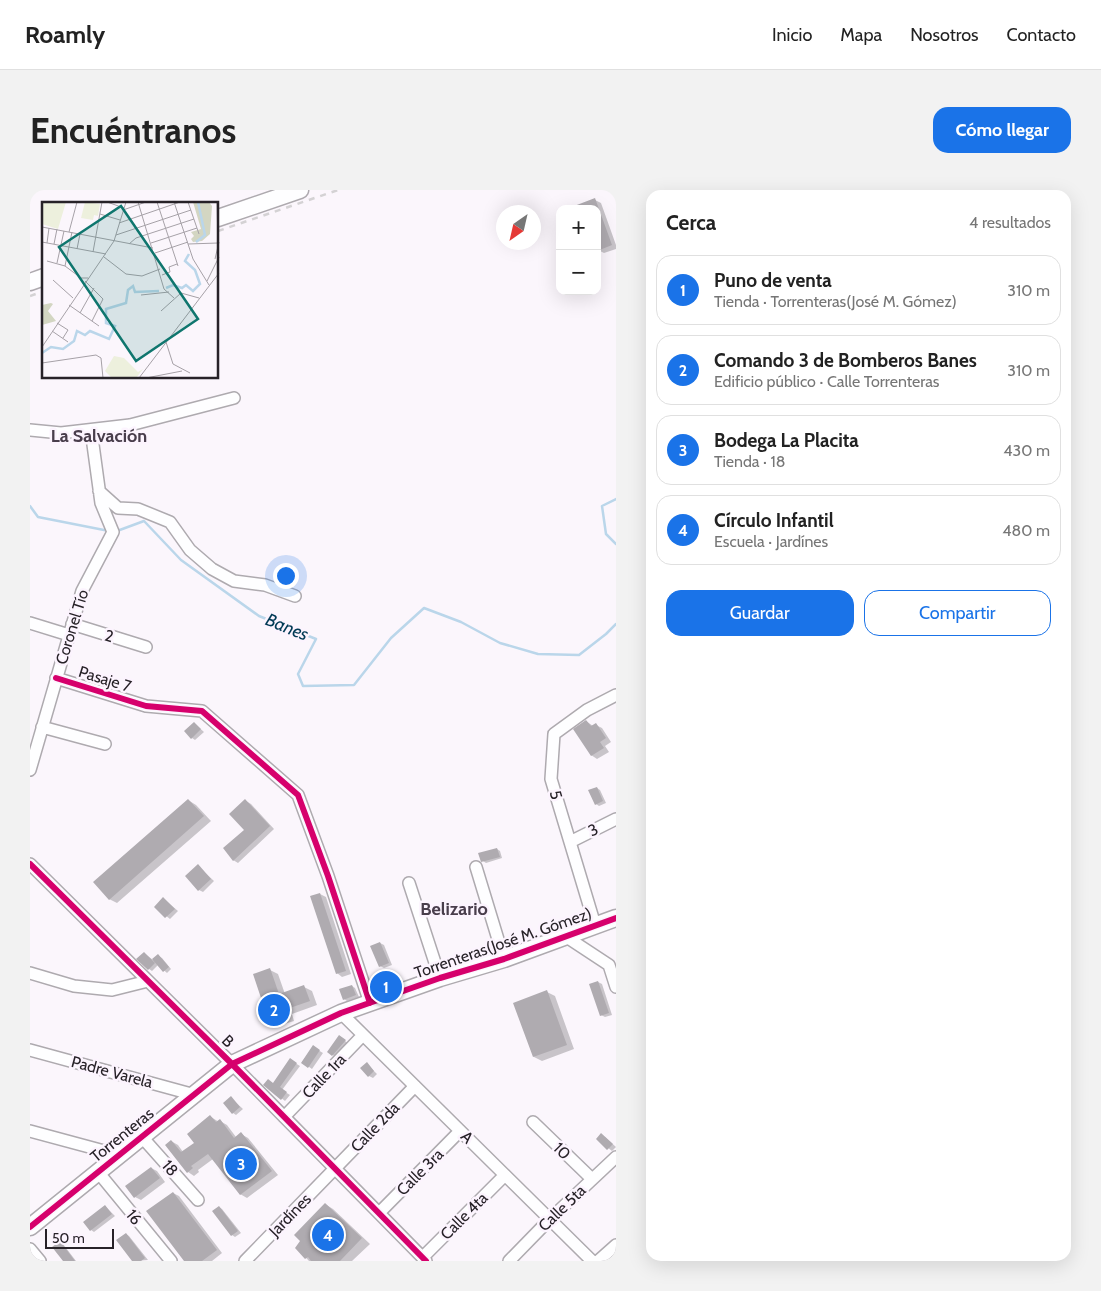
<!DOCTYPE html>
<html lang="es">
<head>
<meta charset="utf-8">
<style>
	body { margin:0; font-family:Cabin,sans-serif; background:#f2f2f2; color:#222 }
	.controls { position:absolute; right:15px; top:15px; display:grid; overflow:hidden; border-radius:10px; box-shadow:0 5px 20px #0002 }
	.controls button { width:45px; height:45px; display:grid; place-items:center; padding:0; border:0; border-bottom:1px solid #e0e0e0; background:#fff; color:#222; font:25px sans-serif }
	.compass { position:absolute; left:466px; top:15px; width:45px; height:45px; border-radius:50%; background:#fff; box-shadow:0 5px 20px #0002; rotate:214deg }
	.scale { position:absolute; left:15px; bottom:12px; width:69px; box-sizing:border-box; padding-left:5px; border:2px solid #272228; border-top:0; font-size:14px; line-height:18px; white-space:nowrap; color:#272228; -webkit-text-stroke:4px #fcf4fe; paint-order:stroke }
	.you { position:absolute; left:255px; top:385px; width:18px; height:18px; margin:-12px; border:4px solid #fff; border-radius:50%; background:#1a73e8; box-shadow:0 0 0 8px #1a73e833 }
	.badge { display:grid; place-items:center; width:32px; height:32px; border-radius:50%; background:#1a73e8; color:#fff; font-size:16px; font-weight:700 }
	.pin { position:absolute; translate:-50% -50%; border:2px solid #fff; box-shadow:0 1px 5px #0006 }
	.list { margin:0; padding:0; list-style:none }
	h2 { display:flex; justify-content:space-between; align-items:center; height:65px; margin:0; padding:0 20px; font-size:21px }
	h2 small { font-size:16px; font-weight:400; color:#767676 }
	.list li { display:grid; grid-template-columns:32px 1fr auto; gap:15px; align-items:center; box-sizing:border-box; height:70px; margin:0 10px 10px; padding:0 10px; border:1px solid #e0e0e0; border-radius:15px }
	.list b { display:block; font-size:19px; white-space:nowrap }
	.list p { margin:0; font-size:16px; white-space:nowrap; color:#767676 }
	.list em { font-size:16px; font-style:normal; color:#767676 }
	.actions { display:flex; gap:10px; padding:15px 20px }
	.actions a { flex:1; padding:11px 0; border:1px solid #1a73e8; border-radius:15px; text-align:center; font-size:18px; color:#1a73e8 }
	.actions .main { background:#1a73e8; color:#fff }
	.map { position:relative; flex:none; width:586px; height:1071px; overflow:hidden; border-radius:15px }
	header { display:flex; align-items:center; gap:30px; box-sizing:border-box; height:70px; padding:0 25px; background:#fff; border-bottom:1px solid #e0e0e0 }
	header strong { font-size:24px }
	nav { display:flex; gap:28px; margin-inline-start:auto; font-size:18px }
	.intro { display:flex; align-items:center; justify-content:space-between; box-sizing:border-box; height:120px; padding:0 30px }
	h1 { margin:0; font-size:35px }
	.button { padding:12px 22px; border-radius:15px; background:#1a73e8; color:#fff; font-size:18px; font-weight:700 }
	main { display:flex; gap:30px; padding:0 30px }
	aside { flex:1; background:#fff; border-radius:15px; box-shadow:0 5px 20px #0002 }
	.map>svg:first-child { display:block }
</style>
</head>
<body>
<header>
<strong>Roamly</strong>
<nav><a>Inicio</a><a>Mapa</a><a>Nosotros</a><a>Contacto</a></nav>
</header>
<div class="intro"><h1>Encuéntranos</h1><a class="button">Cómo llegar</a></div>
<main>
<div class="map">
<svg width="586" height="1071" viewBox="0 0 586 1071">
	<rect width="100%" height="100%" fill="#fbf6fc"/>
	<path fill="#0003" d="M565,10L571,13L586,55V59L574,63L568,60L567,19H553L551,15Z
		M556,531L563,536L566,535L572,538L581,552L575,556L579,562L567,569L561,565Z
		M164,533L174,542L165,550L162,548Z
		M567,598L570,600L576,613L569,616L566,614Z
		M158,610L166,615L181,631L87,713L79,709Z
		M216,611L221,614L244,639L208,673L203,670L216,640Z
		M467,659L470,661L472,668L456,673L453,671Z
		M168,676L184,691L173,702L169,700Z
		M290,704L296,707L321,784L312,787L307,783Z
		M134,709L148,721L140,729L125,717Z
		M350,753L354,755L362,775L354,778L350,776Z
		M114,763L123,770L128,766L132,768L141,779L137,783L128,775L122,781L119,779Z
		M240,780L248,784L255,804L274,797L282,801L287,815L262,824L264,831L248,836L240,831Z
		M568,792L572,794L582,825L575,827L571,825Z
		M322,796L325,798L329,807L317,811L314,809Z
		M517,802L525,806L544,859L512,871L504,867Z
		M309,847L318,853L306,867L298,862Z
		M283,857L293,863L282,879L272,872Z
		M260,870L270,876L252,900L260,905L255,911L235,895L243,894Z
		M337,874L347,884L343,888L339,886Z
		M201,908L213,919L206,925L203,923Z
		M181,927L189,932L190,931L197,935L206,947L211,944L218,948L248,985L217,1008L210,1004L183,969L168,980L169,982L164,986L158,982L141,951L148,955L153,962L166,953Z
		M575,947L586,957L582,961L567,949Z
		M121,978L127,981L135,992L111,1010L105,1007Z
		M143,1003L149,1006L192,1063L182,1071H156Z
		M295,1014L303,1019L340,1054L322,1071H279L267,1058Z
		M75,1016L85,1026L64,1042L61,1040Z
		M189,1017L192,1019L211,1043L205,1047L202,1045Z
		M96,1044L99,1046L118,1070L104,1071Z
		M30,1052L33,1054L46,1071H35Z"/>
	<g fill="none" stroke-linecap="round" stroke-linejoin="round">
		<path stroke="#bad6ea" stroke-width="2.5" d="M586,309L572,316L576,344L586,354
			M0,316L8,327L79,341
			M87,341L114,331L151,370L229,426L286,449L268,484L273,496L324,495L361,448L394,418L431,432L470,453L508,464L549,465L576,444L586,434"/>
	</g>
	<path fill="#afabb0" d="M565,8L582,55L567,61V19L539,18Z
		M556,530L561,536L566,533L576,548L570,552L574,558L561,566L543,539Z
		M164,532L171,539L161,549L154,541Z
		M567,597L573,611L565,615L558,600Z
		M158,609L174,626L79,710L63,692Z
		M215,609L240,636L203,671L193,658L214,640L199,624Z
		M467,658L470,667L451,672L448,663Z
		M168,674L181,689L168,701L155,686Z
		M290,703L316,781L306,784L280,706Z
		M133,707L145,719L135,728L124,717Z
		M350,752L359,773L349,777L340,756Z
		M114,762L125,773L118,780L106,769Z
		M128,764L139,777L133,782L122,769Z
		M240,778L249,804L274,795L280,811L254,820L256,826L239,832L223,784Z
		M568,791L579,823L570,826L559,794Z
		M322,795L326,805L313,810L309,799Z
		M517,800L537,855L503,867L483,813Z
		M309,845L316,850L302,866L297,862Z
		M283,855L290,860L278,878L271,873Z
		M260,868L267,873L250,897L257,902L251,910L233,895L238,889L243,893Z
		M337,872L344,881L338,887L330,878Z
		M201,906L210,917L202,924L193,913Z
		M180,925L186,932L190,929L204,948L211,942L242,981L210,1005L178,964L161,976L163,978L157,983L135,955L141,950L151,962L164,953L157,944Z
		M571,943L583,954L577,960L566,949Z
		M121,977L130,988L104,1008L95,996Z
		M143,1002L187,1060L172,1071H154L116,1021Z
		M295,1013L332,1048L310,1071H281L278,1067L275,1069L265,1058L270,1051L264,1045Z
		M75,1015L82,1024L60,1041L53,1032Z
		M189,1016L208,1041L201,1046L182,1021Z
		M96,1043L115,1068L111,1071H102L86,1050Z
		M30,1051L45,1071H33L22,1057Z"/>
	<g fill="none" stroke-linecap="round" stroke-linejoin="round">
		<defs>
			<path id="street" d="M0,240L31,243L100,235L204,208
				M69,301L88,318L108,319L140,332L160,360L182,379L204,391L235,395L265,406
				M0,433L39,445
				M42,434L116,457
				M26,488L116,516L172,521L268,605L298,686L340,813
				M12,537L75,554
				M0,580L52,401L83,342L71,313L61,240
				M540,652L586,629
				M0,674L202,874L396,1071
				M446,677L474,769
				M379,693L410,788
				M565,735L521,589L524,544L557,520L586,505
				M535,746L579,775L586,797
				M0,783L44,796L82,800L118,791
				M311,823L562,1071
				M0,860L165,905
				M254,927L333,845
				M503,932L562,989
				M0,941L89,965
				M112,947L168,1010
				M68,982L141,1071
				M349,1023L430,941
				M0,1059L10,1071
				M393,1067L475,985
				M215,1071L385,896
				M479,1071L520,1029L586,967
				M568,1071L586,1055"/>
			<path id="secondary" d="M188,28L270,0
				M0,92L14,87
				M0,1037L202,874L311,823L410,788L474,769L586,728"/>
		</defs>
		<use href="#street" stroke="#aeaaaf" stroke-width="14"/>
		<use href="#secondary" stroke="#aeaaaf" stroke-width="19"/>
		<use href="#street" stroke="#fefeff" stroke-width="11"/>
		<use href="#secondary" stroke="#fefeff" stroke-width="16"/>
		<path stroke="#d4d2d4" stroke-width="2.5" stroke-dasharray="6 6" stroke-linecap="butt" d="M188,41L308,0
			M0,106L14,101"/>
		<defs>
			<path id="cycleway" d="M26,488L116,516L172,521L268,605L298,686L340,813
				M0,674L202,874L396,1071
				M0,1037L202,874L311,823L410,788L474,769L586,728"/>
		</defs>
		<use href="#cycleway" stroke="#fcf4fe" stroke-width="9"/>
		<use href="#cycleway" stroke="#d6006c" stroke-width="6"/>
	</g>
	<g text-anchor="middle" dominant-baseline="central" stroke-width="5" stroke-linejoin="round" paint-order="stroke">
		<g font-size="16" fill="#272228" stroke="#fcf4fe">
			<text transform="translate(42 437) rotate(-73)">Coronel Tío</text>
			<text transform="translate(79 446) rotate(17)">2</text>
			<text transform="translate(75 489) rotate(17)">Pasaje 7</text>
			<text transform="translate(526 605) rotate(74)">5</text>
			<text transform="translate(563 640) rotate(-27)">3</text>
			<text transform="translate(473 753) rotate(-19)">Torrenteras(José M. Gómez)</text>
			<text transform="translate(198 851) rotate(45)">B</text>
			<text transform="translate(82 882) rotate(15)">Padre Varela</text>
			<text transform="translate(294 886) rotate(-46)">Calle 1ra</text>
			<text transform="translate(345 937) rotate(-46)">Calle 2da</text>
			<text transform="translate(92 945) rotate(-39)">Torrenteras</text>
			<text transform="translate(437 947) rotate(45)">A</text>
			<text transform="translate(532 961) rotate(45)">10</text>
			<text transform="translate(140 978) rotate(49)">18</text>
			<text transform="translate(390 982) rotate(-45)">Calle 3ra</text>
			<text transform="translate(532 1018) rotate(-44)">Calle 5ta</text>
			<text transform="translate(260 1025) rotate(-46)">Jardínes</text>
			<text transform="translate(434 1026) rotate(-45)">Calle 4ta</text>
			<text transform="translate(104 1027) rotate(51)">16</text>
		</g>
		<g font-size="18" font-weight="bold" fill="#493e4c" stroke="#fcf4fe">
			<text x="69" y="246">La Salvación</text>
			<text x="424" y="719">Belizario</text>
		</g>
		<g font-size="18" font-style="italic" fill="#013a55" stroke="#fcf4fe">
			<text transform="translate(257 437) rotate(22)">Banes</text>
		</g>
	</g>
	<g transform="translate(12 12)">
		<rect width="176" height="176" fill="#fbf6fc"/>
		<path d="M0,0H24L16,27L0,22ZM43,0L58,2L56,14L52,13L51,18L39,16ZM72,154L82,156L96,170L101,167L94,176H70L63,169Z" fill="#edf0dd"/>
		<path d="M151,0H167L170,4L168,32L160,39L151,40L149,37L152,34L149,30L159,27ZM9,101L11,102L6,109L14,119L0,123V103Z" fill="#d3d6c2"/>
		<path fill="none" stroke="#bad6ea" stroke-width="2.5" d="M154,40L163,33L156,0M124,86L131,83L140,86L144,83L151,89L158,82L153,68L143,59L147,52M0,151L9,145L21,147L32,139L35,129L43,133L48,129L67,137L73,124L64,121V107L84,101L86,88L91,84L93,90L117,89"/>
		<path fill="none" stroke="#a6a1a7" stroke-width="1" d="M65,0L82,6M96,0L122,87L132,96M115,0L136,64M132,0L151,57L167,83M146,0L157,32M81,8L104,0M58,12L78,18M77,21L138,0M0,25L111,46M27,30L35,0M74,33L149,8M0,40L64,52M5,41L7,26M109,41L155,26M12,42L15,27M87,42L94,36L152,17M146,42L176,41L175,0M35,47L38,32M51,50L60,0M113,51L146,40M62,55L84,72L100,74L118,67M173,57L177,40M5,59L23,64L39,76H46M15,61L22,29M23,64L30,30M120,73L128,70L127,65L135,62M11,78L31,96M43,79L61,97L50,119M165,79L177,55M99,93L127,90M27,103L57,124M119,109L139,91L157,96M38,111L52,86M15,121L26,128L21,136M10,129L26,140M124,140L131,162L148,171M0,145L72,39L84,0M0,161L54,153L59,156L61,176M97,176L177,71M104,176L140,169"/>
		<path fill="#0f766e" fill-opacity="0.15" stroke="#0f766e" stroke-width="2.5" d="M79,4L156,117L94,159L17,45Z"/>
		<rect width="176" height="176" fill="none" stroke="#272228" stroke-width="2.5"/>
	</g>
</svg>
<div class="controls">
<button>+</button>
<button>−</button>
</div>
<svg class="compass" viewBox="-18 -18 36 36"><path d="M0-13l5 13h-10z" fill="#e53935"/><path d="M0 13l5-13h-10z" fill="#767676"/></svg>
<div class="scale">50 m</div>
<div class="you"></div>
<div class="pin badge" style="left:356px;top:797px">1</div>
<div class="pin badge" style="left:244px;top:820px">2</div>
<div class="pin badge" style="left:211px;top:974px">3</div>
<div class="pin badge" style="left:298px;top:1045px">4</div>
</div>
<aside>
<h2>Cerca<small>4 resultados</small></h2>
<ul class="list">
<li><span class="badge">1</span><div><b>Puno de venta</b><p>Tienda · Torrenteras(José M. Gómez)</p></div><em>310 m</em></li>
<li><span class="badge">2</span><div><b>Comando 3 de Bomberos Banes</b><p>Edificio público · Calle Torrenteras</p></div><em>310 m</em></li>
<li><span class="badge">3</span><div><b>Bodega La Placita</b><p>Tienda · 18</p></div><em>430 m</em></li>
<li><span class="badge">4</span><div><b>Círculo Infantil</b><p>Escuela · Jardínes</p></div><em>480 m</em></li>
</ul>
<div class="actions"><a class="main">Guardar</a><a>Compartir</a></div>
</aside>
</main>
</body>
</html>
